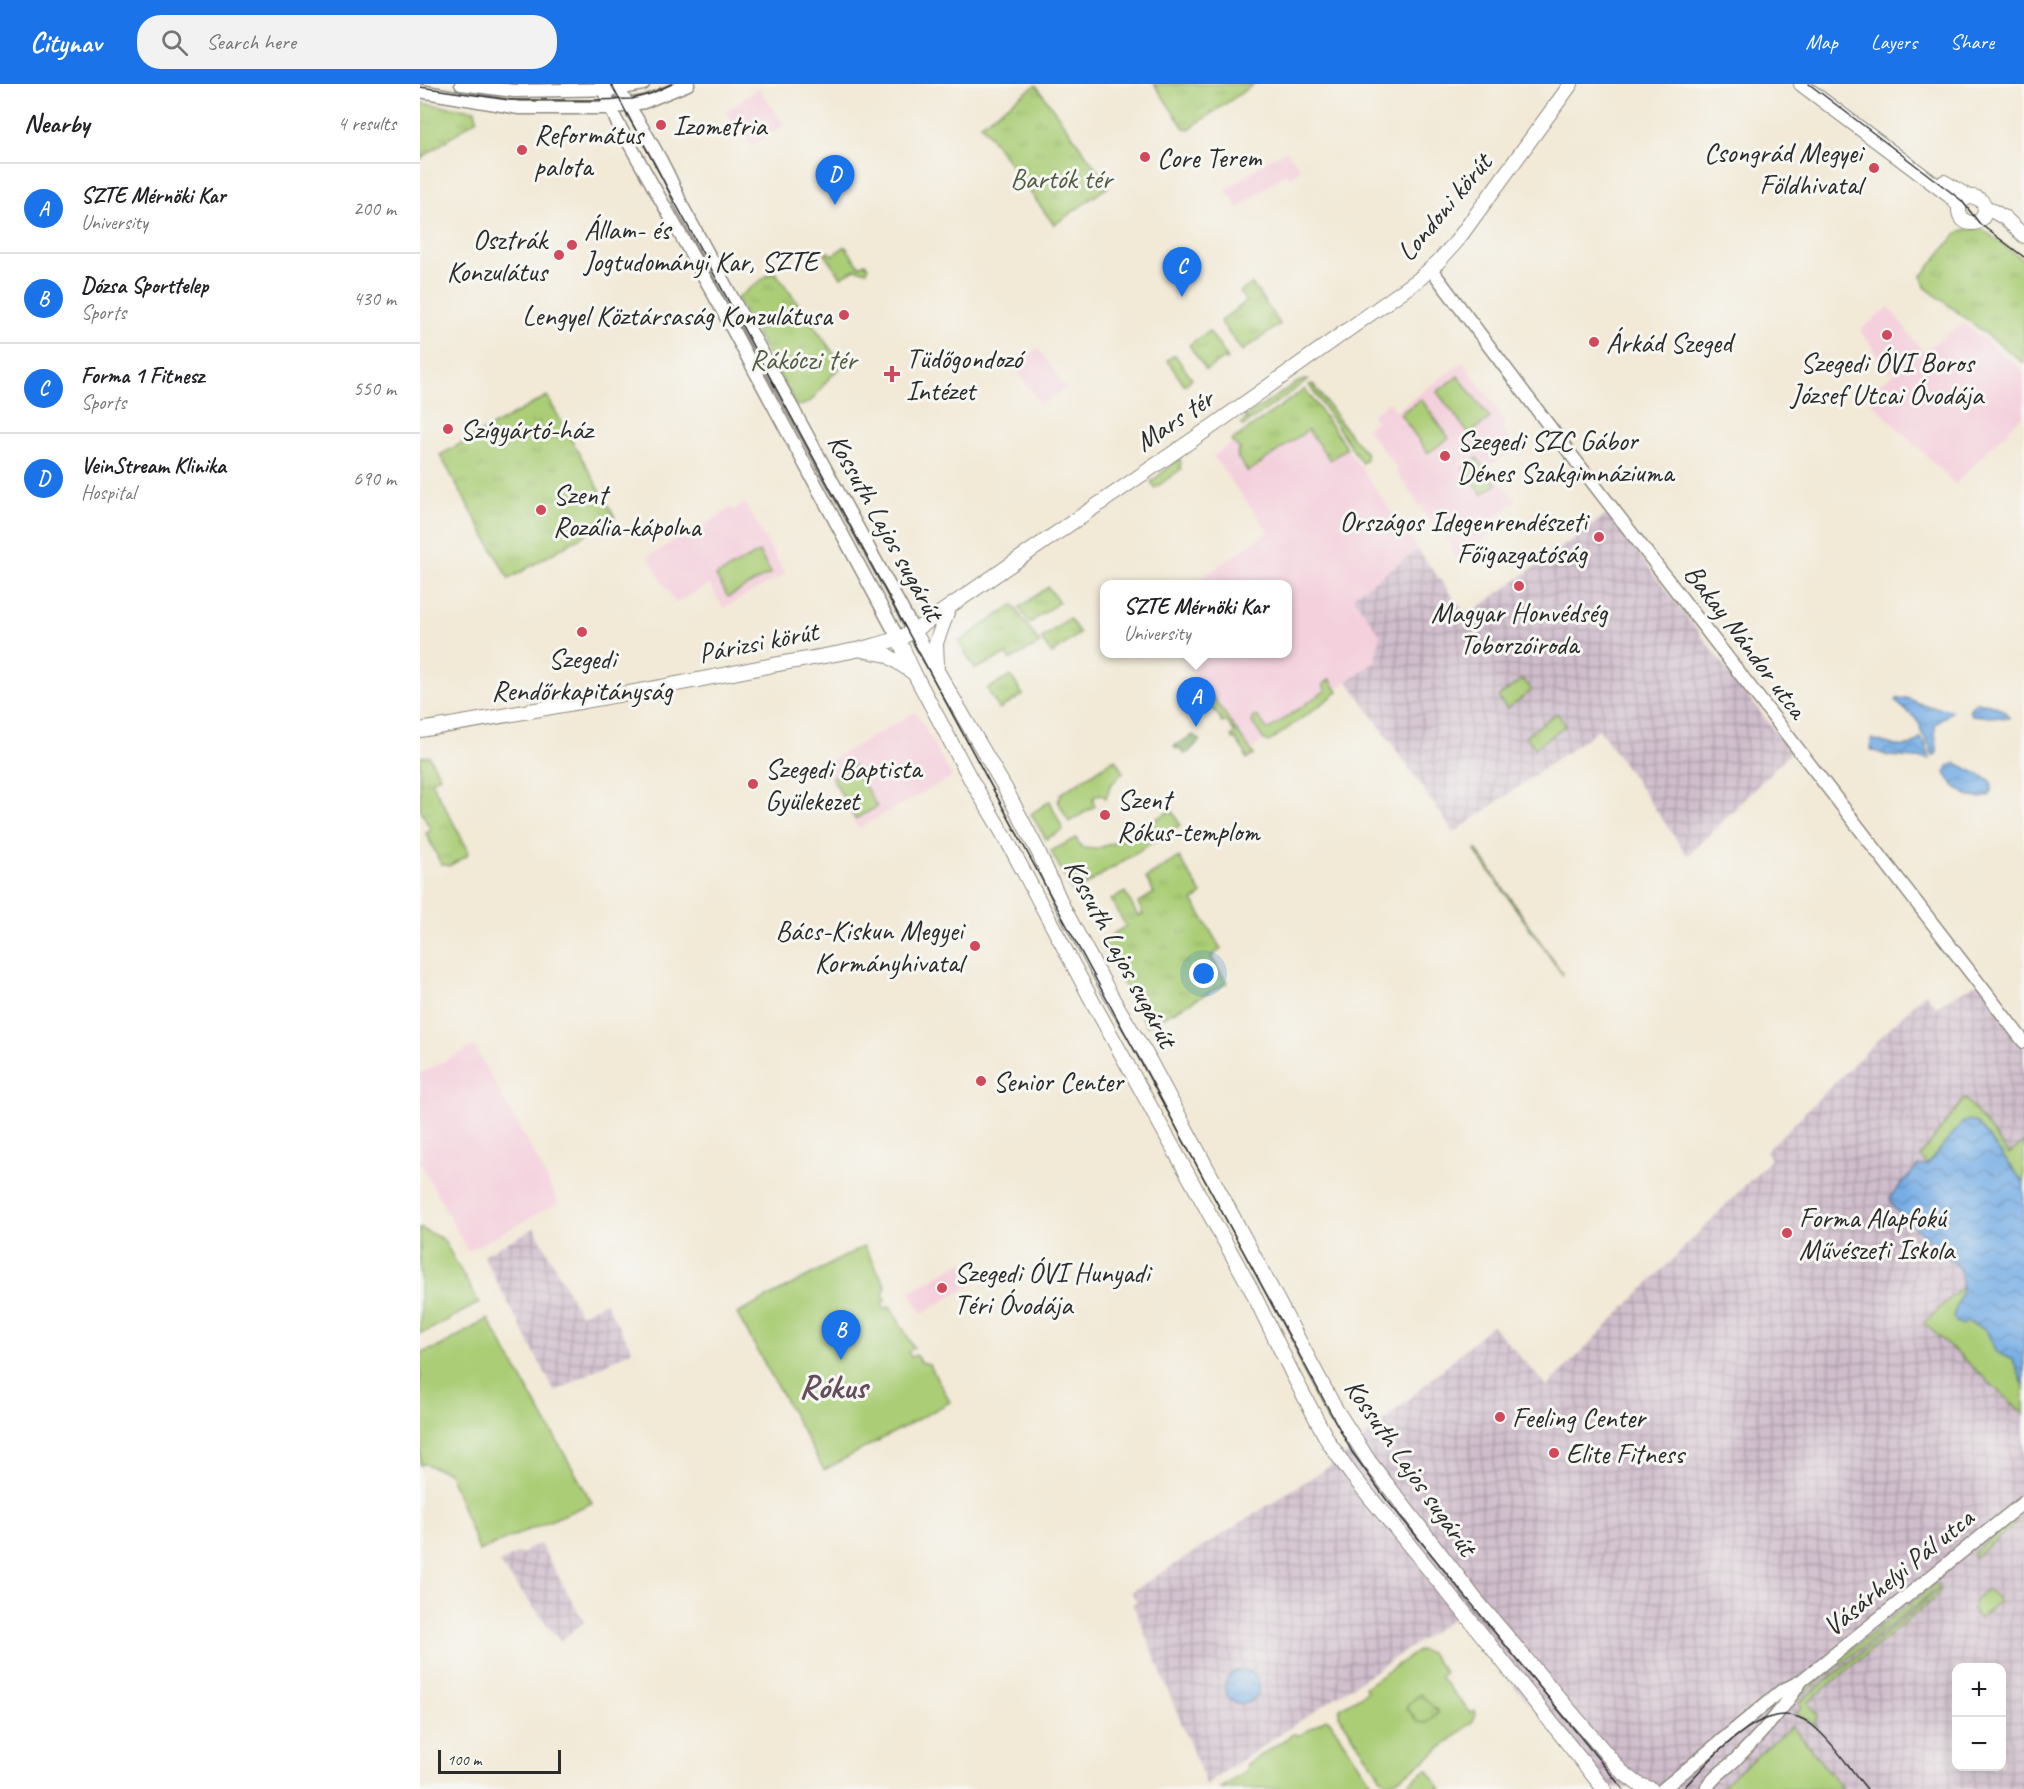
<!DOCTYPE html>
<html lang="en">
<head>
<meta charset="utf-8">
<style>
	body { margin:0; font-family:Caveat,sans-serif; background:#f2f2f2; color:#202124 }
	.controls { position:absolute; right:18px; bottom:18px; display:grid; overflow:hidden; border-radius:12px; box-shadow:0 3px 15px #0003 }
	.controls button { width:54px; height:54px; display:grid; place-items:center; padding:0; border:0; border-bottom:2px solid #e0e0e0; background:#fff; color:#202124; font:30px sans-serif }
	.scale { position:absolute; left:18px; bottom:15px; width:123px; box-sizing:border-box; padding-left:6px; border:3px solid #2b2b2b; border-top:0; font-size:16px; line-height:21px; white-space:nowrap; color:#2b2b2b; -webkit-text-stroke:4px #f6f6f2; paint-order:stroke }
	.you { position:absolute; left:784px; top:890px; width:21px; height:21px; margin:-15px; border:4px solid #fff; border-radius:50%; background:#1a73e8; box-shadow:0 0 0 9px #1a73e833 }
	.badge { display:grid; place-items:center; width:39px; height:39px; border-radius:50%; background:#1a73e8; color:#fff; font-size:20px; font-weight:700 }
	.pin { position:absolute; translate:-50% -50px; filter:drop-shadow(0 2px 3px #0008) }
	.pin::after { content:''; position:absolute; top:32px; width:21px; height:18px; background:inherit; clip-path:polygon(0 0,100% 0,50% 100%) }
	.popup { position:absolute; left:680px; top:496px; width:192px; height:78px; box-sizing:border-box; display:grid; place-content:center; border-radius:12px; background:#fff; filter:drop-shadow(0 2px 4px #0005); font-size:20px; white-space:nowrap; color:#757577 }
	.popup b { font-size:22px; color:#202124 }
	.popup::after { content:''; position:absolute; left:50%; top:100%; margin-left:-12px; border:12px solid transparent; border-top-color:#fff }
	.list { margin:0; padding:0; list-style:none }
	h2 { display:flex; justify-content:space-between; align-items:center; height:78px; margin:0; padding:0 24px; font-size:26px }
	h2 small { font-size:20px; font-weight:400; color:#757577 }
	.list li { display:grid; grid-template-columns:39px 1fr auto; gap:18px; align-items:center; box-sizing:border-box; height:90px; padding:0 24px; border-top:2px solid #e0e0e0 }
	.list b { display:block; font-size:22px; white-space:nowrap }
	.list p { margin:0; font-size:20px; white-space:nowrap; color:#757577 }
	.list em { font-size:20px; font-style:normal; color:#757577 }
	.icon { flex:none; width:33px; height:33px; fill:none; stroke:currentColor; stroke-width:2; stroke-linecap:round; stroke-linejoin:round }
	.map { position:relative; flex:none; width:1604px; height:1705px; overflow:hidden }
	header { display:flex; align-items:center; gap:36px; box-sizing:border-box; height:84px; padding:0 30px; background:#1a73e8; color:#fff }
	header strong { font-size:28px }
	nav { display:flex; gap:33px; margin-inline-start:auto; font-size:21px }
	.search { width:420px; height:54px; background:#f2f2f2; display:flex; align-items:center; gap:15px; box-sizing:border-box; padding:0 21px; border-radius:24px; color:#757577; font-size:22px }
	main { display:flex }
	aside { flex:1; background:#fff }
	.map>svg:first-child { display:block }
</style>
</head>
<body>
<header>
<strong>Citynav</strong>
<div class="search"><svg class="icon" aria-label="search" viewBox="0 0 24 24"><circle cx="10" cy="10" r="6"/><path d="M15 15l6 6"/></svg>Search here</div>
<nav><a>Map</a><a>Layers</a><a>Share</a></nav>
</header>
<main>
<aside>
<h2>Nearby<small>4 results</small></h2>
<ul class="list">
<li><span class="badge">A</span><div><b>SZTE Mérnöki Kar</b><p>University</p></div><em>200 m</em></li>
<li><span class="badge">B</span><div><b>Dózsa Sporttelep</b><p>Sports</p></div><em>430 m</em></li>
<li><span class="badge">C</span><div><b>Forma 1 Fitnesz</b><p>Sports</p></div><em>550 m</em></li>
<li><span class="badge">D</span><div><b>VeinStream Klinika</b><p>Hospital</p></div><em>690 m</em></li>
</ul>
</aside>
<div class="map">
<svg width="1604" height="1705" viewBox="0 0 1604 1705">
	<defs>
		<pattern id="industrial-grid" width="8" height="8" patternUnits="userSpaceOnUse" patternTransform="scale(1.5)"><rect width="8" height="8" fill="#d0bdcc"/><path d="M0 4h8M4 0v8" fill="none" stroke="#a99aa6"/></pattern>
		<pattern id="forest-crowns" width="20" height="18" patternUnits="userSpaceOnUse" patternTransform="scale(1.5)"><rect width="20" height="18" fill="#87b067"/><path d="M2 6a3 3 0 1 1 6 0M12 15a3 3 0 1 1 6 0" fill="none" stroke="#6f8f55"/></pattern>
		<pattern id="park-tufts" width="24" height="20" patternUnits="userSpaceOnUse" patternTransform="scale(1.5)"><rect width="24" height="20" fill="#aacd76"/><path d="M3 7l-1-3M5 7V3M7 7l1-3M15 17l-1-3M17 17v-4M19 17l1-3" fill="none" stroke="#92b066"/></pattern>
		<pattern id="garden-dots" width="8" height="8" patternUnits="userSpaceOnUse" patternTransform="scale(1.5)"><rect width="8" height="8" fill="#aacd76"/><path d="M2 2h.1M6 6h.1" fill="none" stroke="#92b066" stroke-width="1.8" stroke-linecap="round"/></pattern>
		<pattern id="water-waves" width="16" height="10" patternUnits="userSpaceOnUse" patternTransform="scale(1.5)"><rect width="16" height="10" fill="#76ade5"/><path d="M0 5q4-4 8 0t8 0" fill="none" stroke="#618dba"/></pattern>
	</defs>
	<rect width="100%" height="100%" fill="#f6f6f2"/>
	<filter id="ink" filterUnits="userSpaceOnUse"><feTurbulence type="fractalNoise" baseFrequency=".0167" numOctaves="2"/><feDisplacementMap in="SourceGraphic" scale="12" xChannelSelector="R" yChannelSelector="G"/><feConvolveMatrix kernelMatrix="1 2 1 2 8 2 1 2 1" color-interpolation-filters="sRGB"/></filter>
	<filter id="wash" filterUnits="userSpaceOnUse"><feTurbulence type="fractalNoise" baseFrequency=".008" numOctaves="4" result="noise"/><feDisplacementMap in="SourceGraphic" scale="24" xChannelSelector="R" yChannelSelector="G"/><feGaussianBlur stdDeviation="1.35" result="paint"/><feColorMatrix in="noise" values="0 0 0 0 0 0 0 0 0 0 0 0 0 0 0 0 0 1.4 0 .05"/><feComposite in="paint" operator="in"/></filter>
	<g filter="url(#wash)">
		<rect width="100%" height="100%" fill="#f2e9d6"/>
		<path fill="#f4cfdc" d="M339,4L364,41L332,63L306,28Z
			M866,66L881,85L870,94L866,89L819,124L806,106L854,72L856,73Z
			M1469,223L1503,268L1543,239L1604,287V330L1535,400L1444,311L1479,286L1477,283L1471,288L1440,246Z
			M618,264L646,304L621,321L594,282Z
			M1043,278L1087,339L1081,344L1095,362L1069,383L1096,417L1064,442L1071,451L1053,464L1056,468L1040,479L1030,465L1032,462L1014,437L1011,438L1002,425L1005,423L1003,421L1000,423L986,402L988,401L987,399L984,400L975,386L977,384L946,344L956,337L951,331L966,320L970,319L976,327Z
			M885,308L941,384L998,466L933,512L960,551L955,578L830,666L759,570H868V500H772L849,448L793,372Z
			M325,419L365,490L303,524L290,501L255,519L228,473L280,441L282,443L311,424L314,426Z
			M496,628L532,693L438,744L403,681Z
			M54,962L120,1081L138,1119L48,1167L0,1078V990Z
			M544,1177L557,1198L502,1229L490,1208Z"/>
		<path fill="url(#industrial-grid)" fill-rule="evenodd" d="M1188,430L1371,668L1268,772L1179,645L1034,749L928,597L955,578L960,551L933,512L998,466L1047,532Z
			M1560,897L1604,952V1705H1423L1372,1642L1298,1705L1178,1703L1037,1532L786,1700L713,1520L717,1517L711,1508L921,1375L1072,1241L1127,1303L1351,1075L1346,1067L1505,909L1516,922ZM1536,1584H1582V1682H1536Z
			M115,1144L160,1231L185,1218L212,1266L135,1308L63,1171Z
			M120,1460L164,1538L140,1557L79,1479L97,1470H104L107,1465Z"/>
		<path fill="#aacd76" stroke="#6a7c50" stroke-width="1.5" d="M425,162L439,182L445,179L448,183L447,187L435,185L421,193L405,170L408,168L413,171Z
			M1038,292L1070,334L1049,350L1017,308Z
			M885,296H888L823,342L821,339L827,335L825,333L878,298Z
			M893,300L927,347L946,369V375L942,379L889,301Z
			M1001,315L1029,354L1008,369L980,330Z
			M760,374L761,381L759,382L761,385L735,404L731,398Z
			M1057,374L1077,400L1062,410L1043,385Z
			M339,468L351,489L308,513L296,492Z
			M910,595L918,608L849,658L844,656L832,638L833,633H838L848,646L906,606L903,601Z
			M1103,595L1112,606L1087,625L1078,613Z
			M1137,629L1146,641L1115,664L1106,652Z
			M695,675L703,688L690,702L686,714L680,710L674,713L673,717L675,722L649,738L638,717L641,712L640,710Z
			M433,681L457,723L435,735L412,693Z
			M630,717L643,746L626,755L611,730Z
			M752,726L760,741L653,809L631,767L656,754L662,764L676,765L693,759Z
			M1056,765L1142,889V890L1055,767Z
			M1545,1014L1589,1070L1604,1058V1099L1557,1039H1542L1507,1081L1500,1072Z
			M0,1144L23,1155L59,1219L9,1246L0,1249Z
			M444,1162L466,1202L463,1210L466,1216L462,1219L465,1225L470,1222L494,1264L488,1268L491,1273L496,1271L501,1278L509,1280L530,1318L404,1386L317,1230Z
			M1543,1202V1207L1533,1232L1566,1246L1576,1268L1593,1276L1604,1302V1330L1504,1239Z
			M68,1235L172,1419L59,1467L29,1389L5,1380L0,1381V1269L19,1263Z
			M1591,1438H1598L1554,1474V1469L1558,1465Z
			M1515,1500L1520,1502L1380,1612L1377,1608Z
			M1520,1505L1519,1510L1388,1618L1398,1631L1395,1639L1399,1644L1376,1629L1382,1623L1379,1619Z
			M1567,1505L1577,1514L1578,1518L1560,1535L1552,1526L1556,1515Z
			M999,1566L1010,1569L1025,1588L1020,1593L1051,1629L1055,1627L1056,1631L1052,1638C1035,1652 986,1695 968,1699L961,1694L919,1631L920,1624L947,1608L945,1603Z
			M906,1635L909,1636L954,1703L951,1705H800L826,1687L827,1680L873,1650L880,1651Z
			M1372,1642L1423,1705H1298Z
			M1007,1685L1021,1705H981Z"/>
		<path fill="url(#forest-crowns)" stroke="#596e49" stroke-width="1.5" d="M773,651L780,656L769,668L764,670L758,663L756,665L754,662Z"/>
		<path fill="url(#park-tufts)" stroke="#6a7c50" stroke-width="1.5" d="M734,0H834L769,45L764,44Z
			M616,1L689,102L634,141L561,40Z
			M0,19L55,26L57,35L0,75Z
			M1561,144L1604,176V279L1505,203L1502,192L1537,149L1547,145Z
			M351,189H356L422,281C417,287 410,293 405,299C396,310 392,322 376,322L317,214Z
			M832,200L860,240L822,267L800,237L826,218L820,208Z
			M789,247L808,275L806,276L804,274L786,286L769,261Z
			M755,271L772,295L764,301L747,276Z
			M885,305L927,364L910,376L888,346L828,388L817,373L819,372L817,369L820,365L811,357Z
			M127,312L195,433L89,495L20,371Z
			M628,503L639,518L610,539L599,524Z
			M593,521L620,560L590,576L587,570L555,585L539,558Z
			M649,534L660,549L632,570L621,555Z
			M591,592L603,611L579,625L567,605Z
			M9,672L20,692L11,697L48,766L47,772L29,782L21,780L6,749L11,746L0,725V673Z
			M759,773L782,810L773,817L801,865L791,873L807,899L727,942L680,858L706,842L691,816L705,808L718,832L723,830L718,819L734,809L726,794Z
			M1000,1610L1018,1628L1006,1639L998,1638L986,1623Z"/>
		<path fill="url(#garden-dots)" stroke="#6a7c50" stroke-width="1.5" d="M792,612L834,671L827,675L825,672L826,670L815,654L813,655L811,652L815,649L806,637L802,639L800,636L801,635L786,616Z"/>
		<path fill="url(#water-waves)" stroke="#506c88" stroke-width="1.5" d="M1486,614C1493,615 1495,618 1501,620C1511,625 1522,622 1532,627L1515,641C1514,651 1518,659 1517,669L1513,672L1509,660L1501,648L1500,641L1495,634L1476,618L1477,615Z
			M1556,619C1569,618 1583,622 1589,634L1552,631L1549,627L1551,623Z
			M1500,654L1505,658L1510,675L1468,672L1450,665L1452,655C1466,659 1490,670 1500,654Z
			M1536,679L1570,696L1572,701L1570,711C1554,721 1532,703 1525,689L1528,682Z
			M1549,1036L1557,1039L1604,1099V1302L1593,1276L1576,1268L1566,1246L1548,1238L1542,1241L1536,1238L1533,1232C1540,1215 1546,1202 1539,1184L1474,1124L1470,1113L1498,1082L1507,1081L1542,1039Z
			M805 1603a17 17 0 1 1 34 0a17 17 0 1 1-34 0Z"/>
	</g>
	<g filter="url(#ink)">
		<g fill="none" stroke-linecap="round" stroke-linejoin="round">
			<defs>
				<path id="secondary" d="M41,0L94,7L198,5L223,0
					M181,0L196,36L292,207L478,554
					M195,0C219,38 245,78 261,120L494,547
					M0,7L99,24H191L224,18L268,0
					M1011,185L1139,355L1604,958
					M1243,1705L1361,1607L1381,1597L1604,1418
					M1286,1705C1293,1692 1306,1685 1316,1675C1340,1651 1362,1627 1380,1599"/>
				<path id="primary" d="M1381,0L1530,112L1539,122
					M1524,98L1549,113
					M1539 126a13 13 0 1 1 26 0a13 13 0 1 1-26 0Z
					M1564,122L1585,134L1604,152
					M494,547L585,704L618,767L643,823L695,919L726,970L915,1324L949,1377L1056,1516L1201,1687L1218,1700L1231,1705
					M478,554L494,589L550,694L589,760L676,924L831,1205L873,1291L909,1359L931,1390L1043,1527L1184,1705
					M442,566L467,571L492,588
					M517,581L516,559L528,526
					M0,646C118,626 236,605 353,581C393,573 459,566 494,547L794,341L998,196L1018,178L1036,158L1151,0"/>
			</defs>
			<use href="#secondary" stroke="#8e8a80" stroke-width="15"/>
			<use href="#primary" stroke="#8e8a80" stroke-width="16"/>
			<use href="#secondary" stroke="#fff" stroke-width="12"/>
			<use href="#primary" stroke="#fff" stroke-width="14"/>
			<path stroke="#2b2b2b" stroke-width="1.5" d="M191,0L932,1368L966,1415L1203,1705
				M1389,0L1532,109L1542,117L1560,140L1604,173
				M0,3L89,16H171L212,15L230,10L252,0
				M1263,1705C1291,1675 1348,1605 1392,1641C1413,1658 1429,1684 1447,1705"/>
		</g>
	</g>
	<g fill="#d1495b" stroke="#f6f6f2" stroke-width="2">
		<circle cx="241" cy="41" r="6"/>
		<circle cx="102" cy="66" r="6"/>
		<circle cx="725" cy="73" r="6"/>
		<circle cx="1454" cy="84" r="6"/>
		<circle cx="152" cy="161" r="6"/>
		<circle cx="139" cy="171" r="6"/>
		<circle cx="424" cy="231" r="6"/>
		<circle cx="1467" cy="251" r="6"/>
		<circle cx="1174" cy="258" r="6"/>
		<path d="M469 281h6v6h6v6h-6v6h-6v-6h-6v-6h6z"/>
		<circle cx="28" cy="345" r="6"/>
		<circle cx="1025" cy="372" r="6"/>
		<circle cx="121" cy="426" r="6"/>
		<circle cx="1179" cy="453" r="6"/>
		<circle cx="1099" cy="502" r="6"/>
		<circle cx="162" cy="548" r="6"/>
		<circle cx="333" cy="700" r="6"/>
		<circle cx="685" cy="731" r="6"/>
		<circle cx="555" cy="862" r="6"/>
		<circle cx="561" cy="997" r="6"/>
		<circle cx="1367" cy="1149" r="6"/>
		<circle cx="522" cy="1204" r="6"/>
		<circle cx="1080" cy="1333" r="6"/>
		<circle cx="1134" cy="1369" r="6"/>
	</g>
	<g text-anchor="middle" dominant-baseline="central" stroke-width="6" stroke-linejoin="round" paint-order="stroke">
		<g font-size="28" fill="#2b2b2b" stroke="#f6f6f2" text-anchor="start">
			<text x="253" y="41">Izometria</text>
			<text x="114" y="50">Református<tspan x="114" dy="32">palota</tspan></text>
			<text x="1442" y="68" text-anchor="end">Csongrád Megyei<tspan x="1442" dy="32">Földhivatal</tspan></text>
			<text x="737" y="73">Core Terem</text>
			<text x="164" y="145">Állam- és<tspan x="164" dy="32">Jogtudományi Kar, SZTE</tspan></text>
			<text x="127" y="155" text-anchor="end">Osztrák<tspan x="127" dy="32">Konzulátus</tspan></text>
			<text x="412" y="231" text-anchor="end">Lengyel Köztársaság Konzulátusa</text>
			<text x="1186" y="258">Árkád Szeged</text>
			<text x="486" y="274">Tüdőgondozó<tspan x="486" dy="32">Intézet</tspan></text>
			<text x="1467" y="278" text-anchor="middle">Szegedi ÓVI Boros<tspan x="1467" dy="32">József Utcai Óvodája</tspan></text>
			<text x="40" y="345">Szígyártó-ház</text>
			<text x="1037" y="356">Szegedi SZC Gábor<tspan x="1037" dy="32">Dénes Szakgimnáziuma</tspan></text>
			<text x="133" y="410">Szent<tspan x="133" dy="32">Rozália-kápolna</tspan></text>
			<text x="1167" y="437" text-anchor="end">Országos Idegenrendészeti<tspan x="1167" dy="32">Főigazgatóság</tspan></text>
			<text x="1099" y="528" text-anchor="middle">Magyar Honvédség<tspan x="1099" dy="32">Toborzóiroda</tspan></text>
			<text x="162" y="574" text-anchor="middle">Szegedi<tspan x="162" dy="32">Rendőrkapitányság</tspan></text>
			<text x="345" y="684">Szegedi Baptista<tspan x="345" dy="32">Gyülekezet</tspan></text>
			<text x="697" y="715">Szent<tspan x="697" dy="32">Rókus-templom</tspan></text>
			<text x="543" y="846" text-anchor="end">Bács-Kiskun Megyei<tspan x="543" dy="32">Kormányhivatal</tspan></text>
			<text x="573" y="997">Senior Center</text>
			<text x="1379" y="1133">Forma Alapfokú<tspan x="1379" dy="32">Művészeti Iskola</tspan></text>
			<text x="534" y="1188">Szegedi ÓVI Hunyadi<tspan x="534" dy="32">Téri Óvodája</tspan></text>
			<text x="1092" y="1333">Feeling Center</text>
			<text x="1146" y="1369">Elite Fitness</text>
		</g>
		<g font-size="28" fill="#515c42" stroke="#f6f6f2">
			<text x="641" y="94">Bartók tér</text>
			<text x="383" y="275">Rákóczi tér</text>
		</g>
		<g font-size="28" fill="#2b2b2b" stroke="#f6f6f2">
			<text transform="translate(1024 123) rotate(-50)">Londoni körút</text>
			<text transform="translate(754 336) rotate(-34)">Mars tér</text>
			<text transform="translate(466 443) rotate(61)">Kossuth Lajos sugárút</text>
			<text transform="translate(1326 557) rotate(53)">Bakay Nándor utca</text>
			<text transform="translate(338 558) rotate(-11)">Párizsi körút</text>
			<text transform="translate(701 869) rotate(62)">Kossuth Lajos sugárút</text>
			<text transform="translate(991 1383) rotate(55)">Kossuth Lajos sugárút</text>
			<text transform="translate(1478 1488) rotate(-39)">Vásárhelyi Pál utca</text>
		</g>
		<g font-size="34" font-weight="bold" fill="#644e5b" stroke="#f6f6f2">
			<text x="413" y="1302">Rókus</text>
		</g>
	</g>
</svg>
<div class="controls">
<button>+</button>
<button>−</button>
</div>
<div class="scale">100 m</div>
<div class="you"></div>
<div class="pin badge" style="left:776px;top:643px">A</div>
<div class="popup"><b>SZTE Mérnöki Kar</b>University</div>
<div class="pin badge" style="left:421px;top:1276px">B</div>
<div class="pin badge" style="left:762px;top:213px">C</div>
<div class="pin badge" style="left:415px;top:121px">D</div>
</div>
</main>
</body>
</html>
